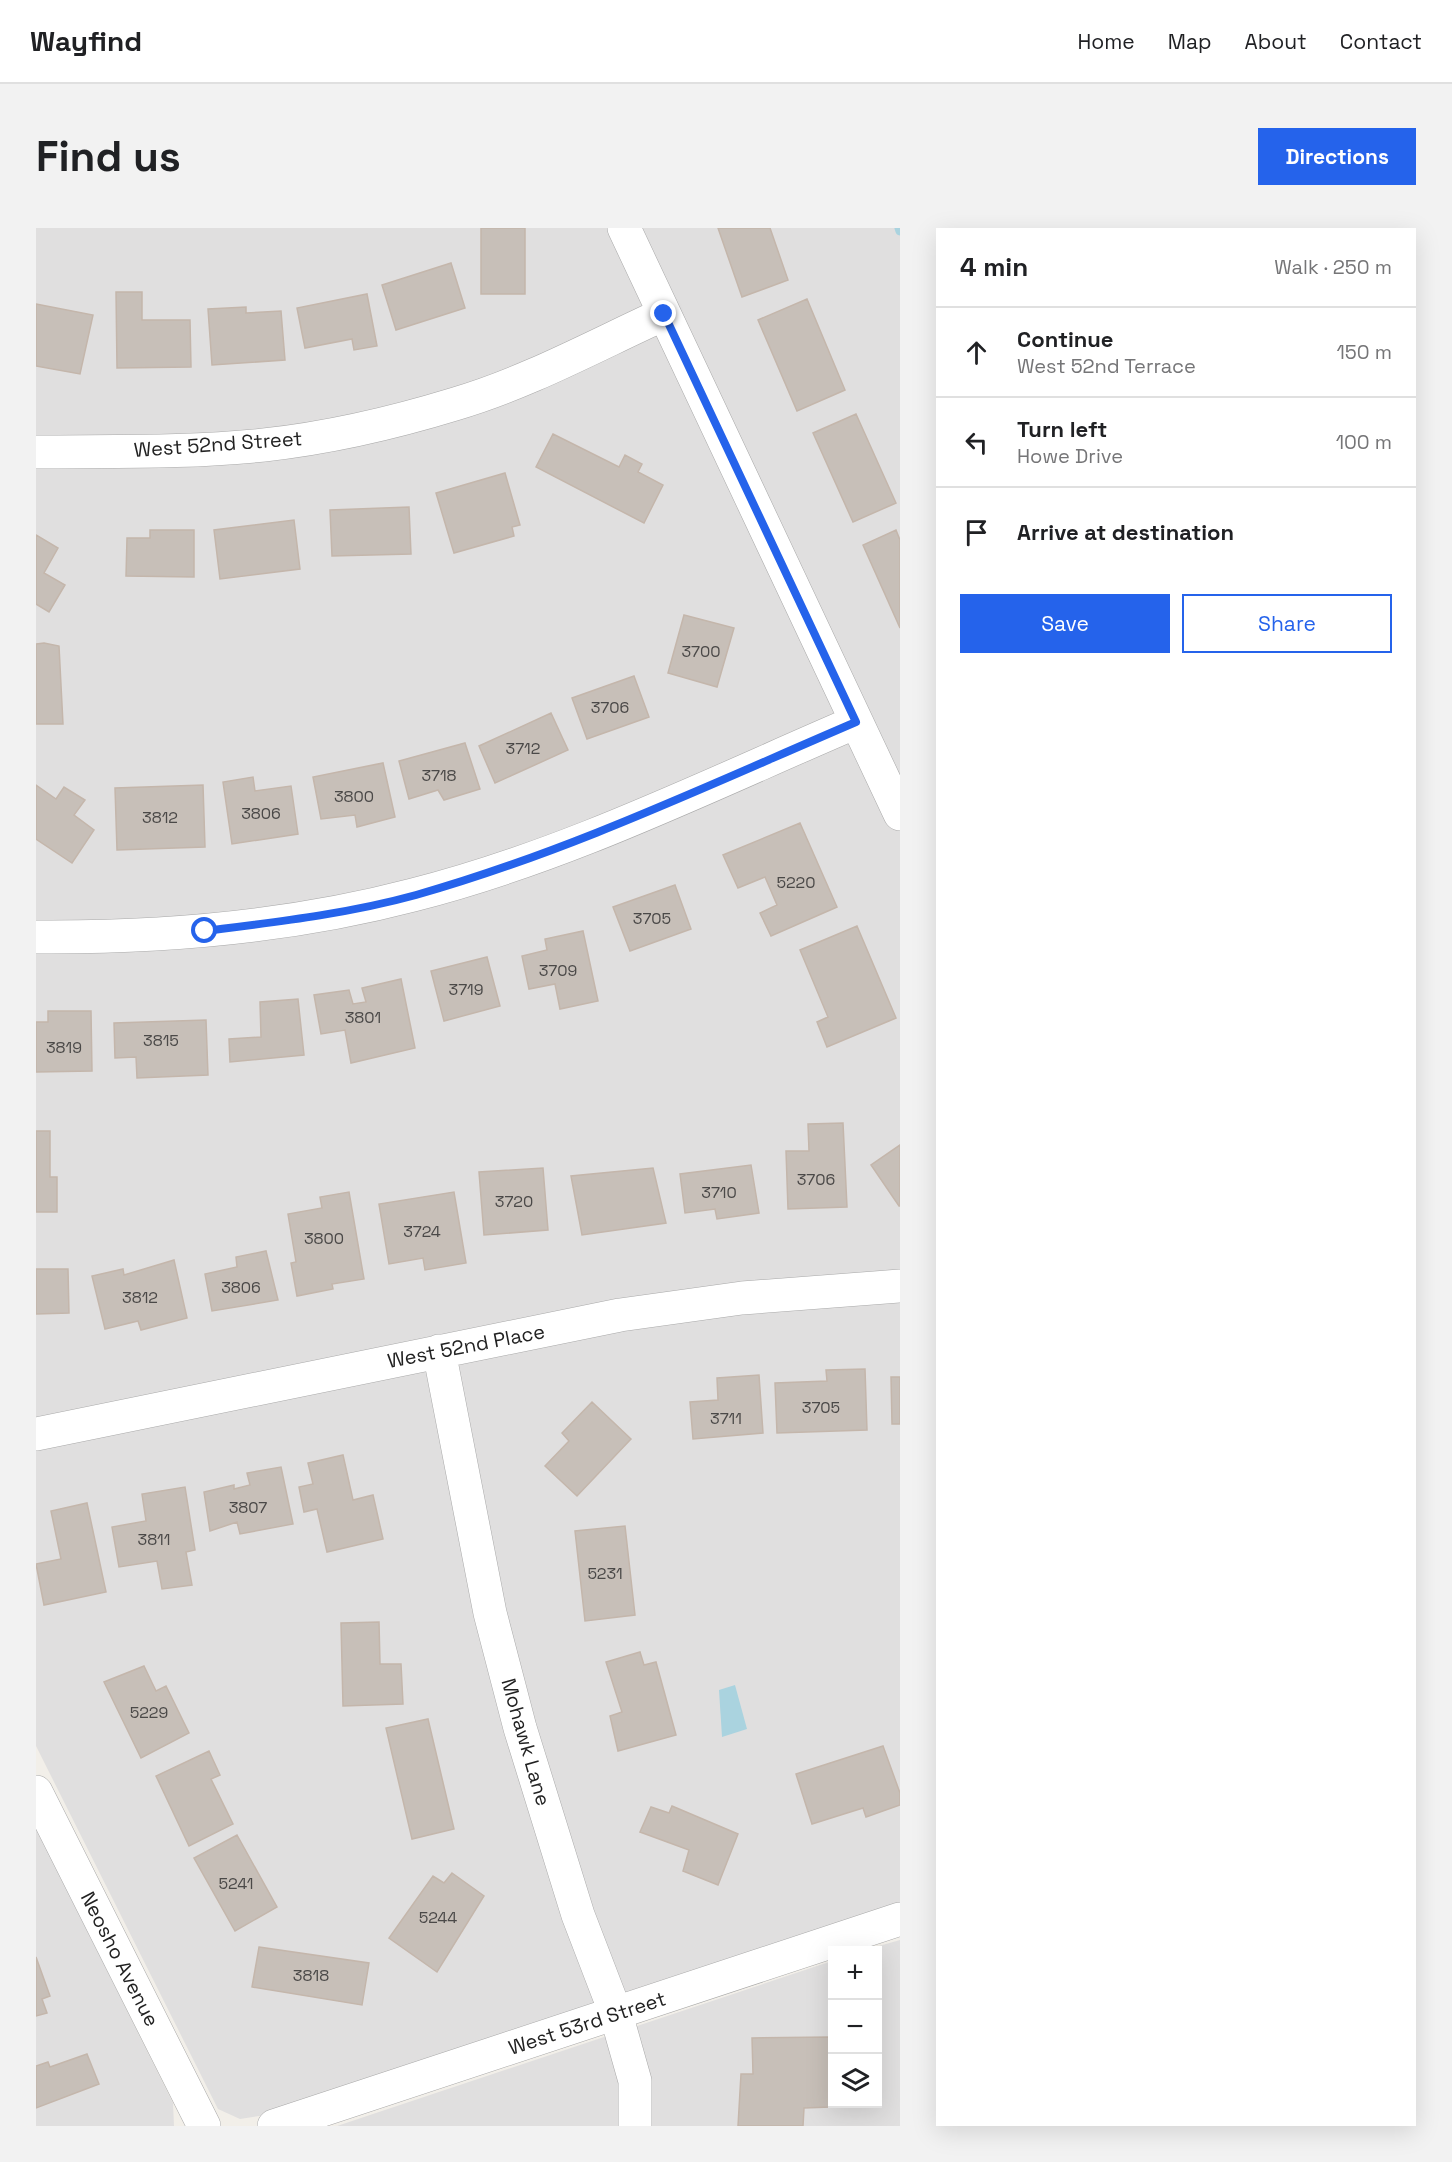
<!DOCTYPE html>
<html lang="en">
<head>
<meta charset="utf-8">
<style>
	body { margin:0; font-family:"Space Grotesk",sans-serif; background:#f2f2f2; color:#202124 }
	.controls { position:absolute; right:18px; bottom:18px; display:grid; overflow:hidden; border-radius:0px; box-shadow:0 6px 24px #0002 }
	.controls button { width:54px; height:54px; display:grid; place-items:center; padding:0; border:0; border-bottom:2px solid #e0e0e0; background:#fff; color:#202124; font:30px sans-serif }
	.stop { position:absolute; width:18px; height:18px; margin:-14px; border:4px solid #2563eb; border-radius:50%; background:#fff }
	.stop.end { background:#2563eb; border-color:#fff; box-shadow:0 2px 6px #0008 }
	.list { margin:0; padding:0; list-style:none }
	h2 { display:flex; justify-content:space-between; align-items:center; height:78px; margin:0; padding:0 24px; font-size:26px }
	h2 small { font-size:20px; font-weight:400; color:#757577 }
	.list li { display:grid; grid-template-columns:39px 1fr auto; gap:18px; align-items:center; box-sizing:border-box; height:90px; padding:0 24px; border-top:2px solid #e0e0e0 }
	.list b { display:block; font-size:22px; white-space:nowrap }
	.list p { margin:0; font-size:20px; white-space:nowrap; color:#757577 }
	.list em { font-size:20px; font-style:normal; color:#757577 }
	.actions { display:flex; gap:12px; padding:18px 24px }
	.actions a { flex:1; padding:14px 0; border:2px solid #2563eb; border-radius:0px; text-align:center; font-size:21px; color:#2563eb }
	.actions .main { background:#2563eb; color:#fff }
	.icon { flex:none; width:33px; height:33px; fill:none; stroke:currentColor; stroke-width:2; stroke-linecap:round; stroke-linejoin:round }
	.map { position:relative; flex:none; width:864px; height:1898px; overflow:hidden; border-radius:0px }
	header { display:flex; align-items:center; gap:36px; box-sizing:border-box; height:84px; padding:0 30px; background:#fff; border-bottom:2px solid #e0e0e0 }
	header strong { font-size:28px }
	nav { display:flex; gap:33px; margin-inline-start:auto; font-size:21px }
	.intro { display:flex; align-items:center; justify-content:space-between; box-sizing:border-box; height:144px; padding:0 36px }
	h1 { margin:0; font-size:42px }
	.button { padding:15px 27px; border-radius:0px; background:#2563eb; color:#fff; font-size:21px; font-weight:700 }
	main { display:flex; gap:36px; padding:0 36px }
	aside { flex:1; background:#fff; border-radius:0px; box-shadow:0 6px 24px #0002 }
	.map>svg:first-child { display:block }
</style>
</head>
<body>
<header>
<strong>Wayfind</strong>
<nav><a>Home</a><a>Map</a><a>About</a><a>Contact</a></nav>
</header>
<div class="intro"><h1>Find us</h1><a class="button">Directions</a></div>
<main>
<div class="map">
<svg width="864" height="1898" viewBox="0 0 864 1898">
	<rect width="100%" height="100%" fill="#f2efe9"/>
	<path fill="#e0dfdf" d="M0,0H864V1677L230,1887L204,1891L182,1881L0,1518Z
		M0,1600L137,1875L138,1898H0Z
		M864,1712V1898H301L796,1733V1876H842V1722H829Z"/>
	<path fill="#aad3df" d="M699,1457L711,1501L686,1509L683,1462Z"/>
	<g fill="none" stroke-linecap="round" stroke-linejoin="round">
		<path stroke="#aad3df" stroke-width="9" d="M863,0L864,3"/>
	</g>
	<path fill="#c7bfb8" stroke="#c4b6ab" stroke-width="1.5" d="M445,0H489V66H445Z
		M682,0H734L752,52L706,69Z
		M415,35L429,80L360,102L346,57Z
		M80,64H106V92H154L155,139L81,140Z
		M331,66L341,118L318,122L316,111L269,120L261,80Z
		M771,71L809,162L761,183L722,92Z
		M0,76L57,87L44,146L0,138Z
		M210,79V85L245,83L249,132L176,137L172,81Z
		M820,186L860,275L817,294L777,205Z
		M517,206L583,239L589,227L606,236L602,244L627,257L608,295L500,239Z
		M469,245L484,297L476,299L478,308L418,325L400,265Z
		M373,279L375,326L296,328L294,282Z
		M258,292L264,341L184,351L178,302Z
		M114,302H158V349L90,348L91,310H114Z
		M860,302L864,312V400L827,317Z
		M0,307L22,320L8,345L29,357L13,384L0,376Z
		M648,387L698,400L681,459L632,445Z
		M8,415L23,418L27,496H0V416Z
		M598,448L613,489L551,511L536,470Z
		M515,485L532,522L459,555L443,518Z
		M429,515L444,561L408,572L402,562L373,571L363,533Z
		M347,535L359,589L321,599L319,587L285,591L277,549Z
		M217,549L219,563L255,558L262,606L196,616L187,554Z
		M0,557L20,571L28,559L49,572L38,587L58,602L36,635L0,611Z
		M167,557L169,619L81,622L79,560Z
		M764,595L801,679L735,708L724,685L741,677L729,649L702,660L687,627Z
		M639,657L655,701L594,723L577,679Z
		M821,698L860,790L791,819L781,794L792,789L764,722Z
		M547,703L562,773L524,781L519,756L493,761L486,728L511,722L509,711Z
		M451,729L464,778L408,793L395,743Z
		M365,751L379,820L315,835L309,802L285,806L278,767L313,762L317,776L330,774L326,760Z
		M262,771L268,827L194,834L193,811L225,809L224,774Z
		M12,783H55L56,843L0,844V794H12Z
		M170,792L172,847L101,850L100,829L79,830L78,795Z
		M807,895L811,979L752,981L750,923H773L772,896Z
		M0,903H14V949H21V984H0Z
		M864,917V978H863L835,937Z
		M715,937L723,985L681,991L679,981L649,985L644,946Z
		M507,940L512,1002L448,1007L443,944Z
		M617,940L630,995L546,1007L535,948Z
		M313,964L328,1051L296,1056L297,1061L261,1068L255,1035L260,1034L252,986L286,980L284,969Z
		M418,964L430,1035L389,1042L387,1030L353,1036L343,976Z
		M230,1023L242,1072L176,1083L169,1046L201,1039L200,1029Z
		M138,1032L151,1090L105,1102L102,1093L69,1101L56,1048L87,1041L88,1047Z
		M0,1041H32L33,1085L0,1086Z
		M829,1141L831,1202L741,1205L739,1155L791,1153L790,1142Z
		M723,1147L727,1205L657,1211L654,1174L682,1172L681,1150Z
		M855,1149H864V1196H856Z
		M556,1174L595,1211L541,1268L509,1238L533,1213L526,1205Z
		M307,1227L317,1272L337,1267L347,1311L291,1324L281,1281L268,1284L263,1259L277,1256L272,1235Z
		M245,1239L257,1296L204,1306L201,1294L174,1303L168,1264L198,1257V1261L214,1257L211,1245Z
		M149,1259L159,1322L150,1324L156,1357L126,1361L121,1333L83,1339L76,1299L110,1293L106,1266Z
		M51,1275L70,1364L8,1377L0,1336L25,1331L15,1283Z
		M589,1298L599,1387L549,1393L539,1303Z
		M343,1394L344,1436H365L367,1476L307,1478L305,1395Z
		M604,1424L608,1437L620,1434L640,1507L582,1523L574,1488L586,1484L570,1434Z
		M108,1438L120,1463L130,1458L153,1505L105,1530L68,1454Z
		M392,1491L418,1601L376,1611L350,1500Z
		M847,1518L864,1565V1577L830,1589L827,1580L776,1596L760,1546Z
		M173,1523L184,1547L175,1551L197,1596L153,1618L120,1548Z
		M636,1578L702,1606L682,1657L647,1643L653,1622L604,1604L615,1579L633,1585Z
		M201,1607L241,1679L199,1703L158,1630Z
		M416,1645L448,1668L401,1744L353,1710L397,1648L408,1655Z
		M223,1719L333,1735L326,1777L216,1759Z
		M0,1729L14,1768L6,1771L11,1785L0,1788Z
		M795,1809L794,1879L768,1880L767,1898H702L705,1846H717L716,1810Z
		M51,1826L63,1856L0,1880V1838L12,1834L14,1839Z"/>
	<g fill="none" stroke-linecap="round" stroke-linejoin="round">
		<defs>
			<path id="minor" d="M588,0L864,586
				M0,224C76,223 152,225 228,217C292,210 357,195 419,176C491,155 560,117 628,86
				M0,709C126,710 255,699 377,667C531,628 675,556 820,494
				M403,1123L454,1385L484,1500L542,1687L580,1786L599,1853V1898
				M0,1206L584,1087L706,1070L864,1058
				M0,1564L168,1898
				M238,1898L864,1691"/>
		</defs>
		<use href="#minor" stroke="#a9a9a9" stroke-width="34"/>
		<use href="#minor" stroke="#fff" stroke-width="33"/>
	</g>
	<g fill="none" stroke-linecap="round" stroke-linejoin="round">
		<path stroke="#2563eb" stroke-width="8" d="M169,703C240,694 311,686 380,667C532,624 675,556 820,494L628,86"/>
	</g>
	<g text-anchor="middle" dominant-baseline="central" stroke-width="6" stroke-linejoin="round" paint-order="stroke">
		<g font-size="16" fill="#4b4948">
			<text x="665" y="423">3700</text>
			<text x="574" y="479">3706</text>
			<text x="487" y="520">3712</text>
			<text x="403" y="547">3718</text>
			<text x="318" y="568">3800</text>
			<text x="225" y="585">3806</text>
			<text x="124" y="589">3812</text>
			<text x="760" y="654">5220</text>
			<text x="616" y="690">3705</text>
			<text x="522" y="742">3709</text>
			<text x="430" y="761">3719</text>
			<text x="327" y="789">3801</text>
			<text x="125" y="812">3815</text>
			<text x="28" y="819">3819</text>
			<text x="780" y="951">3706</text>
			<text x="683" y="964">3710</text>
			<text x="478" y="973">3720</text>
			<text x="386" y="1003">3724</text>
			<text x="288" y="1010">3800</text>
			<text x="205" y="1059">3806</text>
			<text x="104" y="1069">3812</text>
			<text x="785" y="1179">3705</text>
			<text x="690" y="1190">3711</text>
			<text x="212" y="1279">3807</text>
			<text x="118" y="1311">3811</text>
			<text x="569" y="1345">5231</text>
			<text x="113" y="1484">5229</text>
			<text x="200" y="1655">5241</text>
			<text x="402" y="1689">5244</text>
			<text x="275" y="1747">3818</text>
		</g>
		<g font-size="20" fill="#222" stroke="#fff">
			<text transform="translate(182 216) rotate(-4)">West 52nd Street</text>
			<text transform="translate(430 1118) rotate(-11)">West 52nd Place</text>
			<text transform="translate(490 1514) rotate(74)">Mohawk Lane</text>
			<text transform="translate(84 1731) rotate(63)">Neosho Avenue</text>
			<text transform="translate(551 1795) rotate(-18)">West 53rd Street</text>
		</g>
	</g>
</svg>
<div class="controls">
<button>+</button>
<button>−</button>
<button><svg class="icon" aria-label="layers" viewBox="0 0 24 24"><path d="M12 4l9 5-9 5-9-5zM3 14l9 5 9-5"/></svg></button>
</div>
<div class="stop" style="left:169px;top:703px"></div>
<div class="stop end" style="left:628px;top:86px"></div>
</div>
<aside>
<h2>4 min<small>Walk · 250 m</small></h2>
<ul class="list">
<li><svg class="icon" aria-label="ahead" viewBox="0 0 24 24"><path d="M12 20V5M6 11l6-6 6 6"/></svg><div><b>Continue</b><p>West 52nd Terrace</p></div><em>150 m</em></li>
<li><svg class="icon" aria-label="left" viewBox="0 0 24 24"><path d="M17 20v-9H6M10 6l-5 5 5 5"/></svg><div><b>Turn left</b><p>Howe Drive</p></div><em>100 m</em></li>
<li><svg class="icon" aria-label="arrive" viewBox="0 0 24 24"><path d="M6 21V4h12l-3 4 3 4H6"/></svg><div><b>Arrive at destination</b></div></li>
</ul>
<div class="actions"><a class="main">Save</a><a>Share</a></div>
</aside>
</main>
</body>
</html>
